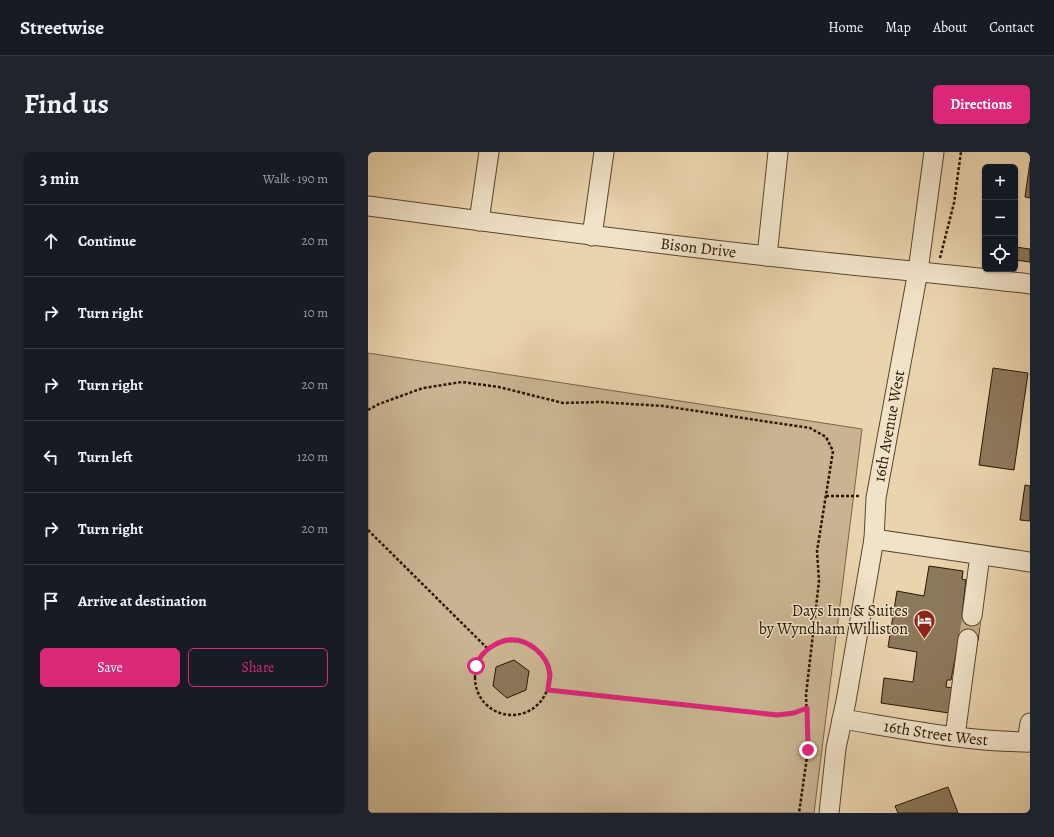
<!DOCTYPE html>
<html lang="en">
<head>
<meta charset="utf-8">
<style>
	body { margin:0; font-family:Alegreya,serif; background:#20242c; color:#f1f3f6 }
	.controls { position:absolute; right:12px; top:12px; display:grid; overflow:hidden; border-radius:6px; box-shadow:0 1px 3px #0004 }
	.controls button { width:36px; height:36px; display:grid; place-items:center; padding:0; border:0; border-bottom:1px solid #363941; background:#171b24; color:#f1f3f6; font:20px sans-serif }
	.stop { position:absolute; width:12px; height:12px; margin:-9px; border:3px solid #db2777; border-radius:50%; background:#fff }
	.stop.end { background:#db2777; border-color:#fff; box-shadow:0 1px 4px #0008 }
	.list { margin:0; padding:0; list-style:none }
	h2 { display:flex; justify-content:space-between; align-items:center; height:52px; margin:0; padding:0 16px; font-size:17px }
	h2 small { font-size:13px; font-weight:400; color:#9ea1a6 }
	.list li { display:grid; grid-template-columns:26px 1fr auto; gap:12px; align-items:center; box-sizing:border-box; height:72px; padding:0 16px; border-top:1px solid #363941 }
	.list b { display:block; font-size:15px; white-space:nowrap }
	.list em { font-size:13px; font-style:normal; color:#9ea1a6 }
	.actions { display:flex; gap:8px; padding:12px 16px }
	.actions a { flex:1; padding:9px 0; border:1px solid #db2777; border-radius:6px; text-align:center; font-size:14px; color:#db2777 }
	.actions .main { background:#db2777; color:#fff }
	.icon { flex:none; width:22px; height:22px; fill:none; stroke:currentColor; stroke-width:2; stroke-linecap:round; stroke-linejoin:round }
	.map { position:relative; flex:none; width:662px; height:661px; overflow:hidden; border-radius:6px }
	header { display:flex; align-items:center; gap:24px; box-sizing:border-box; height:56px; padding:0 20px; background:#171b24; border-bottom:1px solid #363941 }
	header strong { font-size:19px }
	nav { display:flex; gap:22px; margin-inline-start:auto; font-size:14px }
	.intro { display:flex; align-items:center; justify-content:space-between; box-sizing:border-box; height:96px; padding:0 24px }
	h1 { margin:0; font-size:28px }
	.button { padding:10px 18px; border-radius:6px; background:#db2777; color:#fff; font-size:14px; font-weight:700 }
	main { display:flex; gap:24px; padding:0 24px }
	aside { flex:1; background:#171b24; border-radius:6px; box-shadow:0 1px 3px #0004 }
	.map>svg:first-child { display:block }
</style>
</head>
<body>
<header>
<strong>Streetwise</strong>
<nav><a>Home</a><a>Map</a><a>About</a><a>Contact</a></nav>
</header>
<div class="intro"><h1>Find us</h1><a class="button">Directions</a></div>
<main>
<aside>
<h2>3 min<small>Walk · 190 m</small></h2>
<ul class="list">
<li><svg class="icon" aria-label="ahead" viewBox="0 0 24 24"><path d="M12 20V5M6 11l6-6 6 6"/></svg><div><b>Continue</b></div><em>20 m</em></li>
<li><svg class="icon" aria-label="right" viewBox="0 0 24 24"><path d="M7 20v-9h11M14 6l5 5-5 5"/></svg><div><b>Turn right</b></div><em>10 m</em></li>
<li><svg class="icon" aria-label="right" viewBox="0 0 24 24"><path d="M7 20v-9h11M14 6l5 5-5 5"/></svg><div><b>Turn right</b></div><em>20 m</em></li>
<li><svg class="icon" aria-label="left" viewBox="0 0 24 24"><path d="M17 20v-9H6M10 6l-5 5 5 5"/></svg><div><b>Turn left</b></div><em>120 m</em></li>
<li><svg class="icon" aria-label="right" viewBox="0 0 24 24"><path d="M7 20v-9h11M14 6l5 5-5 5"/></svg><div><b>Turn right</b></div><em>20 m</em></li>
<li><svg class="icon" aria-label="arrive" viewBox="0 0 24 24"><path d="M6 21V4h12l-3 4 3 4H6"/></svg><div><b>Arrive at destination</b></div></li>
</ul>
<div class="actions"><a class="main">Save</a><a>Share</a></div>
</aside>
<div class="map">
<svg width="662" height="661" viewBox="0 0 662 661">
	<rect width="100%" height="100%" fill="#ead4ae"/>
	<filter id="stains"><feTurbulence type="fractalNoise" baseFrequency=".005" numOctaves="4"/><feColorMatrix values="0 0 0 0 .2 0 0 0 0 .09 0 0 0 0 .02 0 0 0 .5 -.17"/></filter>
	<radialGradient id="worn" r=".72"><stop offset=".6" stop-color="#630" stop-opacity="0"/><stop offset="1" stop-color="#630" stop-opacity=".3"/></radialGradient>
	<path fill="#c9b491" stroke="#786449" d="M0,201L494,277L446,661H0Z"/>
	<path fill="#8c785b" stroke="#271501" d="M662,10V46L657,45Z
		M647,95L662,97V110L647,108Z
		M625,216L660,221L646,318L611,313Z
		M657,333L662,334V369L652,368Z
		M561,414L595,419L594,427L598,428L594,463L613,465L610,489L591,486L583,528H579L578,535L585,536L581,561L513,551L516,526L545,530L549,500L520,495L529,439L556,444Z
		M146,508L161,519L158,538L139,546L125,534L128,515Z
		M580,635L590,661H530L527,654Z"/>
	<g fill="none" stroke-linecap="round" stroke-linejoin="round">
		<path stroke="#c3ae8b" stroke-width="19" stroke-dasharray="19 10" stroke-linecap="butt" d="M600,487L604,464"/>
		<defs>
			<g id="minor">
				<path id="s1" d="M0,54C133,72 266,89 399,104C487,114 574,121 662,132"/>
				<path d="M111,69L121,0"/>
				<path d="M224,84L236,0"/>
				<path d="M399,104L410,0"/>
				<path d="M506,387L662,410"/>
				<path d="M604,464L612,403"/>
				<path id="s2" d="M474,567C536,577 599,590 662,590"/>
				<path d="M587,584L600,487"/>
				<path d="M659,590L662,571"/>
				<path id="s3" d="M461,661L468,596L478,549L506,387L508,346L550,119L566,0"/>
			</g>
		</defs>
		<use href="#minor" stroke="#58452c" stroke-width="21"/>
		<path stroke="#271501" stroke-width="2.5" stroke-dasharray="3 2" stroke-linecap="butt" d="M572,106L586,51L593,0
			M0,258L11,252L55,236L94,230L131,235L195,251L232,250L295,254L442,276L458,285L465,299L449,399L451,429L438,543L440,598L431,661
			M458,344H491
			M0,378L120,497
			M107 526a37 37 0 1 1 74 0a37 37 0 1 1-74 0Z
			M180,538L409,563L426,561L439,556"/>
		<use href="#minor" stroke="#f1e3ca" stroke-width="19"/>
	</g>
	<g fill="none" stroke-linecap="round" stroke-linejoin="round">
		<path stroke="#db2777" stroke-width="5" d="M108,514C110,509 112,504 116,501C121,495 132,489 140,488C160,486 180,503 182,522C182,527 180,533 180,538L409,563L426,561L439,556L440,598"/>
	</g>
	<defs>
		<symbol id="hotel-pin" viewBox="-11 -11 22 30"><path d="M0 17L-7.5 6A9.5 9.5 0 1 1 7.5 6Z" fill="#8f2418" stroke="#f1e3ca"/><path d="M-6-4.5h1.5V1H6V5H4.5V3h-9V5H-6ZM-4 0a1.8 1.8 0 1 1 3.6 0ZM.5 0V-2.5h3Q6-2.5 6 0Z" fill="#fff"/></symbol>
	</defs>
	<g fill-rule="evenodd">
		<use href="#hotel-pin" x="544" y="456" width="25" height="34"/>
	</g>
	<g text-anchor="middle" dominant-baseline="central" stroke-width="3" stroke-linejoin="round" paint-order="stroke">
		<g font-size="16" fill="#271501" stroke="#f1e3ca">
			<text stroke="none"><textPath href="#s1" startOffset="333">Bison Drive</textPath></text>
			<text stroke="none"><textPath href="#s3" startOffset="392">16th Avenue West</textPath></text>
			<text stroke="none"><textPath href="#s2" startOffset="95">16th Street West</textPath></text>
		</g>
		<g font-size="16" fill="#271501" stroke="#f1e3ca" text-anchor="end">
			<text x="540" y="459">Days Inn &amp; Suites<tspan x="540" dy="18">by Wyndham Williston</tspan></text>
		</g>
	</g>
	<rect width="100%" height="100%" filter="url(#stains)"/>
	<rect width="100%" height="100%" fill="url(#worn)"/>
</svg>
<div class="controls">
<button>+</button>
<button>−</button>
<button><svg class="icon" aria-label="locate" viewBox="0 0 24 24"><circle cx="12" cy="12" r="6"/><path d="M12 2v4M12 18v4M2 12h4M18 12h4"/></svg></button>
</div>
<div class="stop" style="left:108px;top:514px"></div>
<div class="stop end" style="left:440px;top:598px"></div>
</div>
</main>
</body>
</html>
